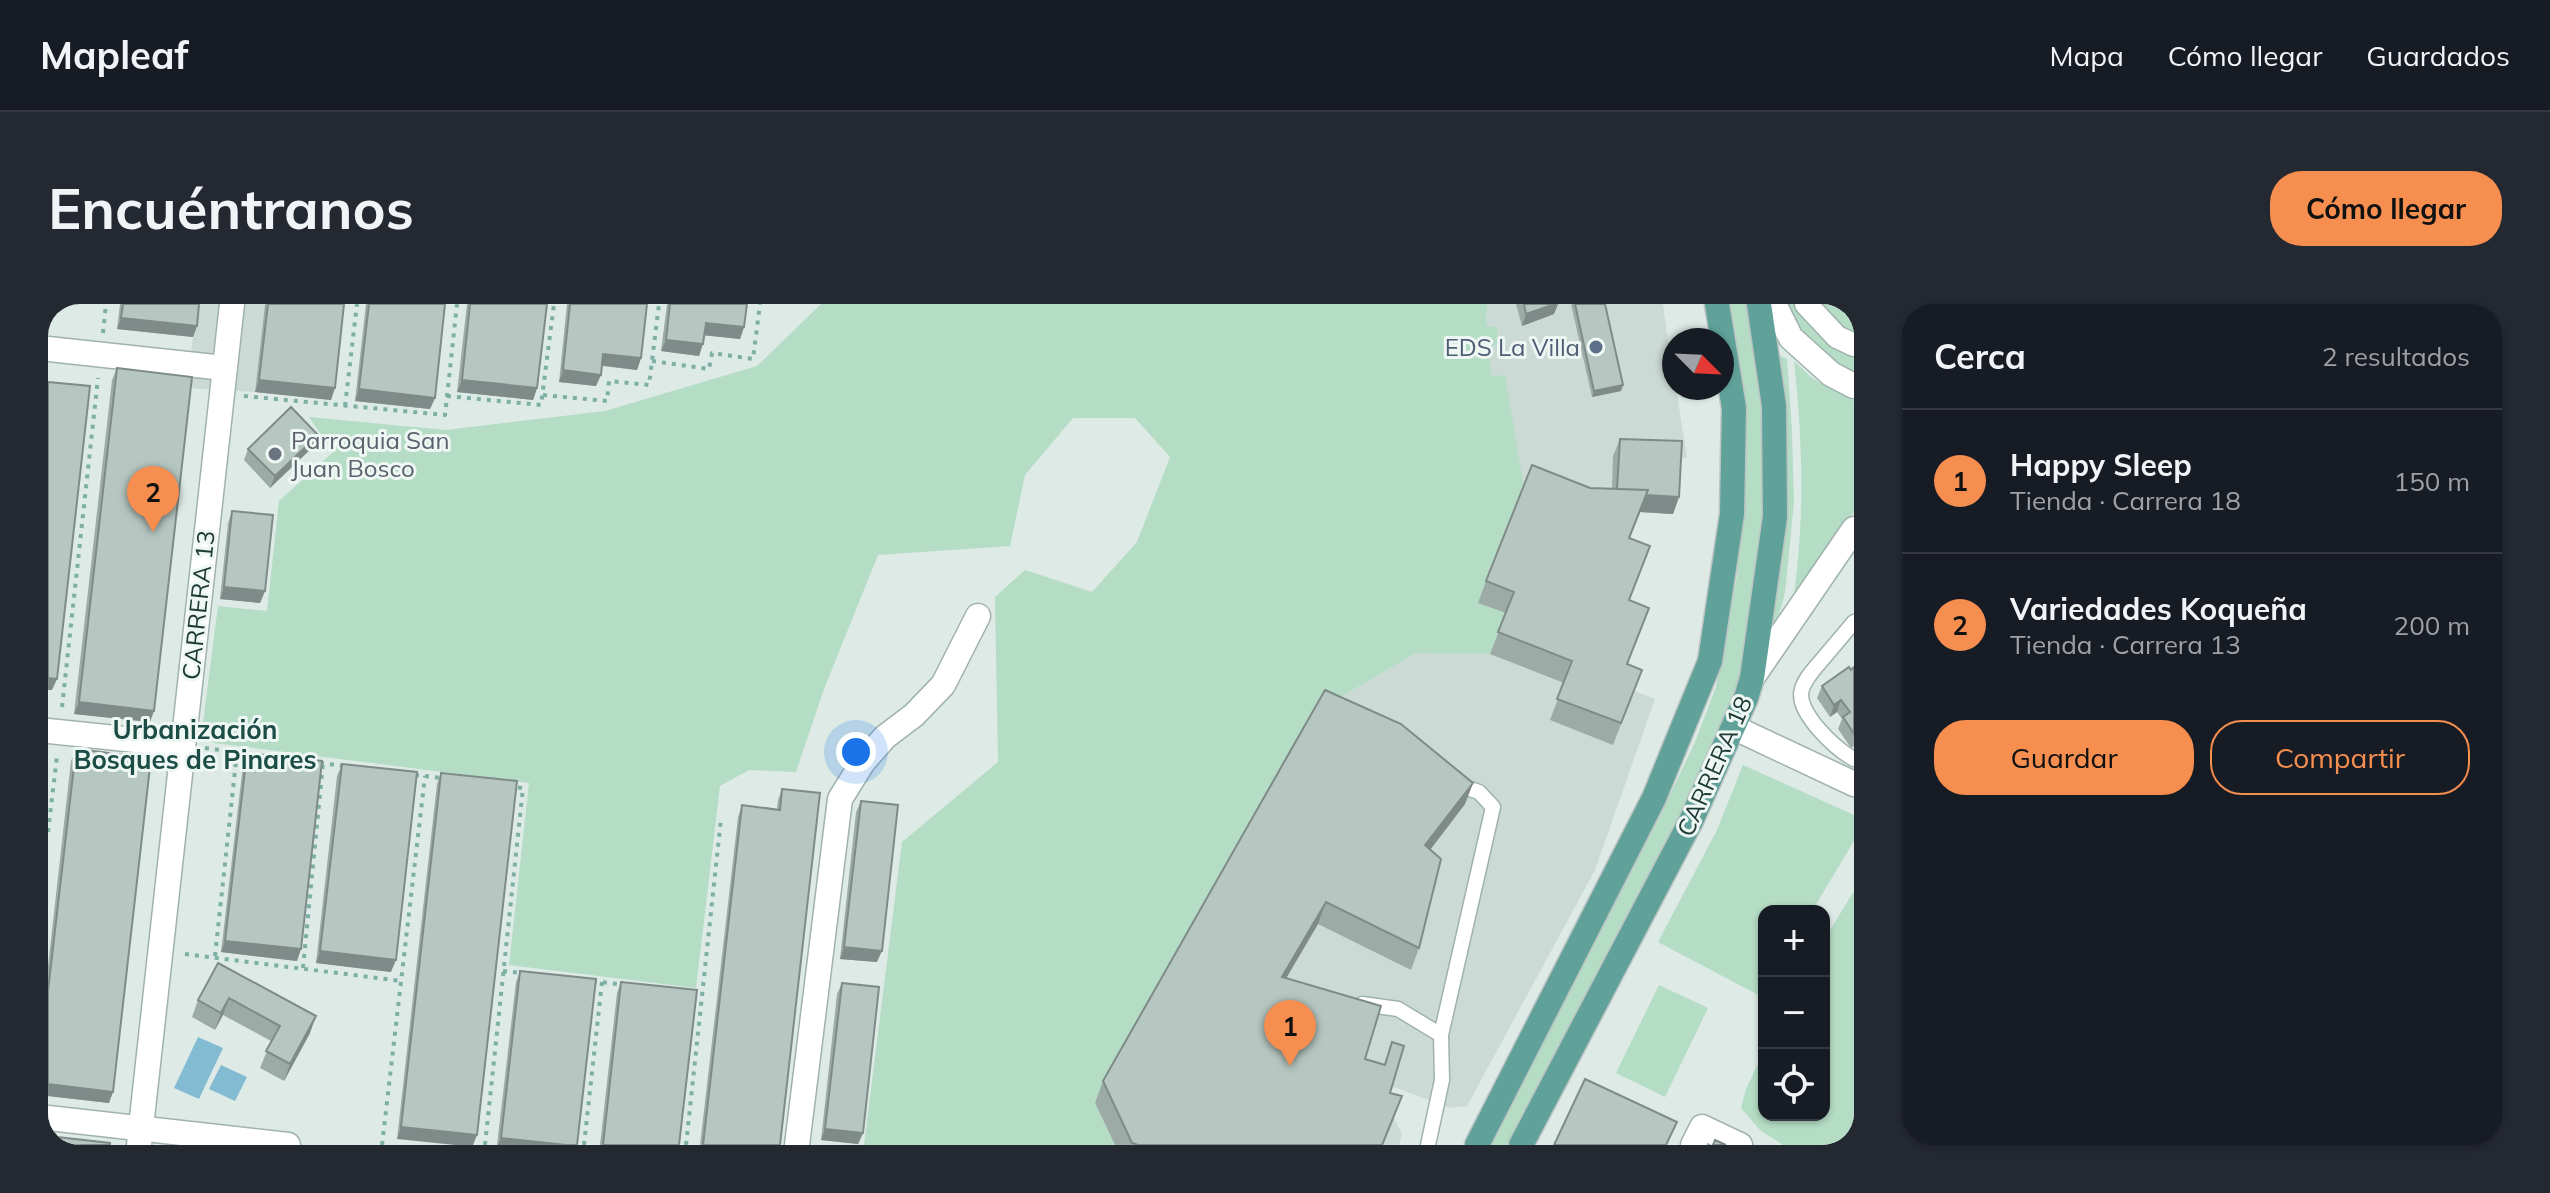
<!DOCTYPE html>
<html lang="es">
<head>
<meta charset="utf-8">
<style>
	body { margin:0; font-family:Mulish,sans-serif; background:#242831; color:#f1f3f6 }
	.controls { position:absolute; right:24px; bottom:24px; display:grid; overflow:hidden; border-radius:16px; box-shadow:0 2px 6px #0004 }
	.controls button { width:72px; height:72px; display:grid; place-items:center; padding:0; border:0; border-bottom:2px solid #363941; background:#171b24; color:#f1f3f6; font:40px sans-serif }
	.compass { position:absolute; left:1614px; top:24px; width:72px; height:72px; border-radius:50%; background:#171b24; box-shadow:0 2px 6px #0004; rotate:114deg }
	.you { position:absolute; left:808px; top:448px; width:28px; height:28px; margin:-20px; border:6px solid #fff; border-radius:50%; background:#1a73e8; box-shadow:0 0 0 12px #1a73e833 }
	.badge { display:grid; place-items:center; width:52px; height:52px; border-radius:50%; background:#f68e4f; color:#111; font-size:26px; font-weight:700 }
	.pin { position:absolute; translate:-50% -66px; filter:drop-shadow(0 2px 4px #0008) }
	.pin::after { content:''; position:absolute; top:42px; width:28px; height:24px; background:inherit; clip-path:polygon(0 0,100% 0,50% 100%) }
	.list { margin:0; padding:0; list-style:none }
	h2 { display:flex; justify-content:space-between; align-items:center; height:104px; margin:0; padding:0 32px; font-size:34px }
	h2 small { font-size:26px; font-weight:400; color:#9ea1a6 }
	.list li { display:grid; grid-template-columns:52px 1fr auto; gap:24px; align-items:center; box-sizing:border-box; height:144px; padding:0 32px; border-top:2px solid #363941 }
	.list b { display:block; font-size:30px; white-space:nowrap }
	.list p { margin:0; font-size:26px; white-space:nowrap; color:#9ea1a6 }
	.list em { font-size:26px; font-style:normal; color:#9ea1a6 }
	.actions { display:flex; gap:16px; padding:24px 32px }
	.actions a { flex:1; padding:18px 0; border:2px solid #f68e4f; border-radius:32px; text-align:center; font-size:28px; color:#f68e4f }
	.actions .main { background:#f68e4f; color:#111 }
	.icon { flex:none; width:44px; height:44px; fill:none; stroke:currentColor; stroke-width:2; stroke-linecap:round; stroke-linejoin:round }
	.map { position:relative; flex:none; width:1806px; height:841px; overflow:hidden; border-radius:32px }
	header { display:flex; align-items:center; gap:48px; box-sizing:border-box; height:112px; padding:0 40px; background:#171b24; border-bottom:2px solid #363941 }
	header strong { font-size:38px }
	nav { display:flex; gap:44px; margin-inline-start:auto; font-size:28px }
	.intro { display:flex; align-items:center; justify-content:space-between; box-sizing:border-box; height:192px; padding:0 48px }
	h1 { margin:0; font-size:56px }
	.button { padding:20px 36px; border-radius:32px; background:#f68e4f; color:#111; font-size:28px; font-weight:700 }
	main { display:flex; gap:48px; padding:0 48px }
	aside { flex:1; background:#171b24; border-radius:32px; box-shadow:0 2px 6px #0004 }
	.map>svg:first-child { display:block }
</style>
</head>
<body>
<header>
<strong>Mapleaf</strong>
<nav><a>Mapa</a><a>Cómo llegar</a><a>Guardados</a></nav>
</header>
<div class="intro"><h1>Encuéntranos</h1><a class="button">Cómo llegar</a></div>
<main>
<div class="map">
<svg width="1806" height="841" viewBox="0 0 1806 841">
	<rect width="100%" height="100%" fill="#ddeae6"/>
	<path fill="#ccdad5" d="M148,0H217L207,88L140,84Z
		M1439,0H1615L1626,84H1628L1639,154H1628L1625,210L1592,208L1573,255L1594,264L1573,317L1593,325L1571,381L1607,395L1547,566L1419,802L1402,804L1343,782L1335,810L1346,814L1354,830L1351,841H1067L1269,407L1368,349L1430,299L1457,71L1444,73L1440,41H1451L1438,23Z"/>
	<path fill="#b5dcc5" d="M773,0H1439L1438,22L1449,23L1451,41L1440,42L1444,72L1457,71L1476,183L1431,299L1458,309L1442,350L1368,349L1269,407L1047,799L1067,841H816L854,538L950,458L947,293L977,266L1044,288L1089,238L1122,153L1087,114H1025L977,171L962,242L830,251L776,385L748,468L701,466L672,482L648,684L461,661L481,479L166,439L154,427L170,302L219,307L231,197L285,148L261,113L398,126L557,107L709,62Z
		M1681,0H1702L1710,49L1718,154L1712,276L1688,390L1629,521L1459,841H1442L1612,512L1647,438L1668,383L1689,272L1698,154L1697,103Z
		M1726,0H1806V82Z
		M1728,50L1739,55L1744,127L1746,198L1737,289L1730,315L1721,323C1742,233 1732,141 1728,50Z
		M1746,57L1764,74L1806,97V208L1745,298C1757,214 1755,141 1746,57Z
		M1695,461L1806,511V537L1764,607H1716V688L1714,693L1610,638L1669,526Z
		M1806,587V841H1735L1712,826L1693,804L1698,785L1716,747V811H1776V636Z
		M1611,681L1660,704L1617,793L1568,769Z"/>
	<path fill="#83bbd2" d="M150,733L175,744L151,795L126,784Z
		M173,761L199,773L187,797L161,785Z"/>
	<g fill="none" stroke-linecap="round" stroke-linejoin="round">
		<defs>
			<path id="service" d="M1806,318C1795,331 1784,344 1773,357C1750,383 1745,393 1768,422C1779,435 1791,447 1806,455
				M1314,700L1350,705L1393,731
				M1380,841L1394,776L1393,731L1445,503L1431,488L1407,480"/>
			<path id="pedestrian" d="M1758,0L1789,33L1806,41"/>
			<path id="minor" d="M1685,423L1806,480
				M0,427L135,441
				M0,814L240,841
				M749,841L792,495L815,458L837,433L866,411L895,381L930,312
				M1645,841L1654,823L1692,841"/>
			<path id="tertiary" d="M1726,0L1743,34L1783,70L1806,82
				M0,45L176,64
				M1704,374L1806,225
				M91,841L184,0"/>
			<path id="primary" d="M1429,841L1606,494L1662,357L1684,210L1686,104L1669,0
				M1473,841L1643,517L1698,394L1704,374L1727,213L1726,102L1711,0"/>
		</defs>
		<use href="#service" stroke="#a0b2ae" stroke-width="17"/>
		<use href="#pedestrian" stroke="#a0b2ae" stroke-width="25"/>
		<use href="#minor" stroke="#a0b2ae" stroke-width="27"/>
		<use href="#tertiary" stroke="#a0b2ae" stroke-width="27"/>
		<use href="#primary" stroke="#bcc4c3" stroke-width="27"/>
		<path stroke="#7dafa5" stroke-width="4" stroke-dasharray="4 6" stroke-linecap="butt" d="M55,29L58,0
			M604,57L661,65L664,49L705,55L712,0
			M495,91L559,97L561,77L601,81L611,0
			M196,92L397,111L409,0
			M399,92L493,101L506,0
			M297,102L309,0
			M14,403L50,74
			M157,444L204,450
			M272,459L295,462
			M367,471L394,474
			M0,528L9,452
			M137,650L353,677
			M167,652L189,448
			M255,664L275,459
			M455,667L473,669
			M545,677L576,681
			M334,841L377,472
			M437,841L475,484L466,483
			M536,841L554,678
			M638,841L673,515"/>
		<use href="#service" stroke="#fff" stroke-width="14"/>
		<use href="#pedestrian" stroke="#fff" stroke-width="22"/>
		<use href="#minor" stroke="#fff" stroke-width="24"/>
		<use href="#tertiary" stroke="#fff" stroke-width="24"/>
		<use href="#primary" stroke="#60a199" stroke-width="24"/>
	</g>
	<path fill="#9daba7" d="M72,0H151L149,22L145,33L69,25Z
		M217,0H296L283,96L207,88Z
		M318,0H397L387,94L382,105L307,97Z
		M419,0H499L489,84L485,96L409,88Z
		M519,0H599L593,54L589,66L554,62L548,82L511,78Z
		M619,0H699L696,23L692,35L656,31L651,52L613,47Z
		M1468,0H1510L1506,10L1474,22Z
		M1523,0H1557L1573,87L1544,93Z
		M69,64L102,418L26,410L64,76Z
		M270,131L266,142L222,184L196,156L200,145Z
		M1572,135L1631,193L1625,210L1592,208L1582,234V296L1579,360L1594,366L1565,441L1502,416L1516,379L1442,350L1458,309L1430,299L1438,277L1542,184L1564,185L1565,152Z
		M184,207L217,287L212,299L172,295L180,219Z
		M1806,363V442L1803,444L1790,425L1794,415L1789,408L1782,413L1769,394L1774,382Z
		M28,445L61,799L0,792V662L23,457Z
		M199,449L249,657L173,648L195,461Z
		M294,460L343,668L268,659L289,472Z
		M393,469L429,831L349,835L389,480Z
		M1425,479L1417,500L1382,546L1371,644L1363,666L1270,620L1238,674L1317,755L1336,761L1344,738L1342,789L1346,814L1335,841H1067L1047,799L1055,777Z
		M734,485L732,841H652L690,513L694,501L729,505L730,496Z
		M813,497L829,658L792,655L808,508Z
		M170,659L262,729L236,777L212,764L223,737L175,711L167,726L144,713L150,696Z
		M472,667L529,841H449L468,678Z
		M573,678L631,841H552L569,689Z
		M794,679L815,829L810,840L773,836L789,690Z"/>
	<path fill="#7f8b88" d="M1507,0H1510L1506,10L1474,22L1478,10Z
		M73,14L149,22L145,33L69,25Z
		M658,19L696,23L692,35L653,31Z
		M618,36L655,40L651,52L613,47Z
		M555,50L593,54L589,66L551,61Z
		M515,66L553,71L548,82L511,78Z
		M211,76L287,84L283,96L207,88Z
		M414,76L489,84L485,96L409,88Z
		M1575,81L1573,87L1544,93L1546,87Z
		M311,85L387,94L382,105L307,97Z
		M270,131L266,142L222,184L227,172Z
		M1569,190L1631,193L1625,210L1592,208L1573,255Z
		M176,283L217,287L212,299L172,295Z
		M0,374L9,375L4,386H0Z
		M1793,396L1789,408L1782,413L1786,401Z
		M31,398L106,407L102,418L26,410Z
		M1425,479L1417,500L1369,563L1377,541Z
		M1278,598L1270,620L1226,695L1234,673Z
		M177,637L253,645L249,657L173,648Z
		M796,643L834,647L829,658L792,655Z
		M272,647L348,656L343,668L268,659Z
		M181,694L175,711L167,726L173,709Z
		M268,712L262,729L236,777L242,760Z
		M0,780L65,788L61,799L0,792Z
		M353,823L429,831L425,841H407L349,835Z
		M777,825L815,829L810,840L773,836Z
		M453,834L518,841H450Z"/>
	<path fill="#b6c7c2" stroke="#7f8b88" stroke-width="2" d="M75,0H151L149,22L73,14Z
		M220,0H296L287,84L211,76Z
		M321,0H397L387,94L311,85Z
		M422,0H499L489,84L414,76Z
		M522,0H599L593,54L555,50L553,71L515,66Z
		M622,0H699L696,23L658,19L655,40L618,36Z
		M1476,0H1507L1478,10Z
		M1527,0H1557L1575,81L1546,87Z
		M69,64L144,73L106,407L31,398Z
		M0,78L42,82L9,375L0,374Z
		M243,103L270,131L227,172L200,145Z
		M1572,135L1634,137L1631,193L1598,191L1600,186L1569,185Z
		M1484,161L1542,184L1600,186L1581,234L1602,242L1581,296L1601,304L1579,360L1594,366L1573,419L1509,395L1524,357L1450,328L1466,288L1438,277Z
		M184,207L225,211L217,287L176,283Z
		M1801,363L1803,366L1806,363V430L1795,413L1802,408L1793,396L1786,401L1774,382Z
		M1277,386L1353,420L1425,479L1377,541L1393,555L1371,644L1278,598L1234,673L1333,702L1317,755L1337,761L1344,738L1356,742L1342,789L1354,792L1334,841H1090L1084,839L1055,777Z
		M28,445L103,454L65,788L0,780V687Z
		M199,449L274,457L253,645L177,637Z
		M294,460L369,468L348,656L272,647Z
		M393,469L469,477L429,831L353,823Z
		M734,485L772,489L732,841H655L694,501L732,506Z
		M813,497L850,501L834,647L796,643Z
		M170,659L268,712L242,760L218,747L232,722L181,694L173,709L150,696Z
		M472,667L548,675L529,841H518L453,834Z
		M573,678L649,686L631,841H555Z
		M794,679L831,683L815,829L777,825Z
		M1537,775L1629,818L1618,841H1506Z
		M0,832L62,839V841H0Z
		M1667,836L1678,841H1665Z"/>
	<circle fill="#5c6f8a" stroke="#eef7f3" stroke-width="3" cx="1548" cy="43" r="8"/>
	<circle fill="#6b7280" stroke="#eef7f3" stroke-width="3" cx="227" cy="150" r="8"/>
	<g text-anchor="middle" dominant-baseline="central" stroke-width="6" stroke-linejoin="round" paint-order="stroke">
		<g font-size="24" fill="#4e5e75" stroke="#eef7f3" text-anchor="end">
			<text x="1532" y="43">EDS La Villa</text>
		</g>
		<g font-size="24" fill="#5b616d" stroke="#eef7f3" text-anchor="start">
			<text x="243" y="136">Parroquia San<tspan x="243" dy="28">Juan Bosco</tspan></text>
		</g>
		<g font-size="24" fill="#1f3a36" stroke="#eef7f3">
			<text transform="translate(150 301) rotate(-84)">CARRERA 13</text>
			<text transform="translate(1666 462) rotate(-66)">CARRERA 18</text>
		</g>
		<g font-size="26" font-weight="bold" fill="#1b4c46" stroke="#eef7f3">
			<text x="147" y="425">Urbanización<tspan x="147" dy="30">Bosques de Pinares</tspan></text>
		</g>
	</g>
</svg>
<div class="controls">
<button>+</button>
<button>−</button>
<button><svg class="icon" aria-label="locate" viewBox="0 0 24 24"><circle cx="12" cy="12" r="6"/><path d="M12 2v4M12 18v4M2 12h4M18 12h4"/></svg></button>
</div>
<svg class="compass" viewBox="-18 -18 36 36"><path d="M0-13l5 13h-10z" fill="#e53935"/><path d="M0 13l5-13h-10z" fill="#9ea1a6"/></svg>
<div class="you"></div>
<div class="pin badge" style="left:1242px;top:762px">1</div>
<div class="pin badge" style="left:105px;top:228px">2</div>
</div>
<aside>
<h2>Cerca<small>2 resultados</small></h2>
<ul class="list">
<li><span class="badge">1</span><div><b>Happy Sleep</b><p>Tienda · Carrera 18</p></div><em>150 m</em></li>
<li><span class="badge">2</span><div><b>Variedades Koqueña</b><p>Tienda · Carrera 13</p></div><em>200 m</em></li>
</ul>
<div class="actions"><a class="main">Guardar</a><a>Compartir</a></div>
</aside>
</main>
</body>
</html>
